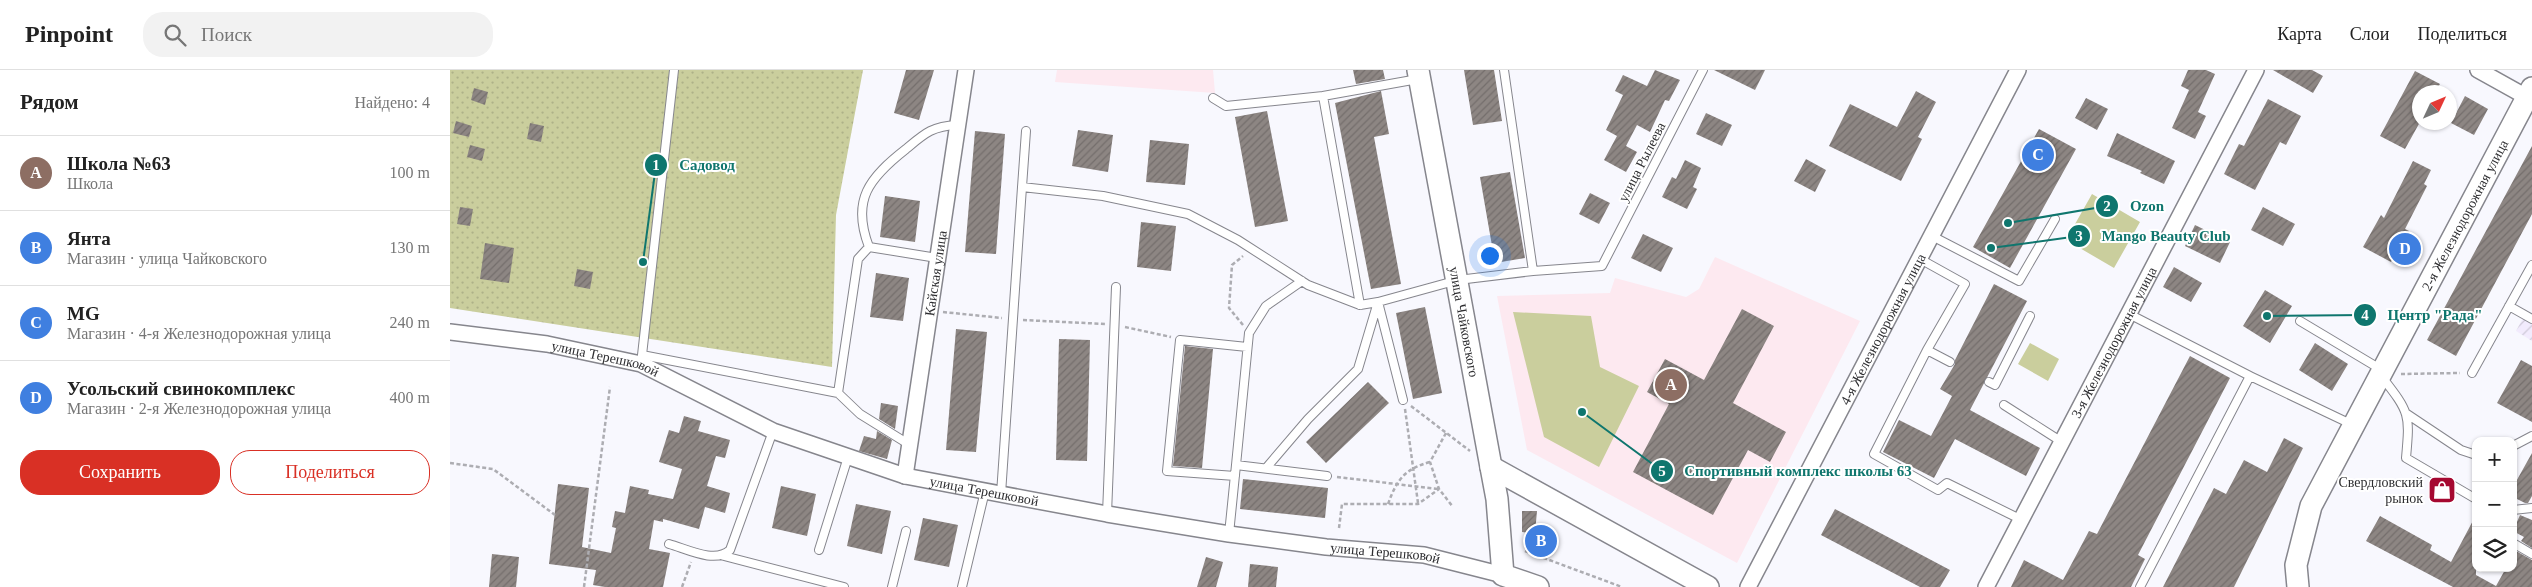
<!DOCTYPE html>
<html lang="ru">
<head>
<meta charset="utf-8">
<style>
	body { margin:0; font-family:"Times New Roman",serif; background:#f2f2f2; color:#222 }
	.controls { position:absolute; right:15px; bottom:15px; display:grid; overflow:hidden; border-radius:10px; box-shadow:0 1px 4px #0004 }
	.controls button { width:45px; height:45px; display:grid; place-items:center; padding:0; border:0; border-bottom:1px solid #e0e0e0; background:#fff; color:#222; font:25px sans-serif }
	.compass { position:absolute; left:1962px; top:15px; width:45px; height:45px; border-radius:50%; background:#fff; box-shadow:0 1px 4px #0004; rotate:46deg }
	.you { position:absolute; left:1039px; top:185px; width:18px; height:18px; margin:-12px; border:4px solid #fff; border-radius:50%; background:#1a73e8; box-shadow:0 0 0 8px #1a73e833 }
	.badge { display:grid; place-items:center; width:32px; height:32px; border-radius:50%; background:#d93025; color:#fff; font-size:16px; font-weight:700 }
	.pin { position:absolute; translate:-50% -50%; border:2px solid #fff; box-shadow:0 1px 5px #0006 }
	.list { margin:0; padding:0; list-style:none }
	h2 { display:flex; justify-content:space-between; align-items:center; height:65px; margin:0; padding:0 20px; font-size:21px }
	h2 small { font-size:16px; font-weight:400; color:#767676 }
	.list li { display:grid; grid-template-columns:32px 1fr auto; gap:15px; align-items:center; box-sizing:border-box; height:75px; padding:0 20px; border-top:1px solid #e0e0e0 }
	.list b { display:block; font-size:19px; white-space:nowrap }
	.list p { margin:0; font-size:16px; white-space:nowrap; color:#767676 }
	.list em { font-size:16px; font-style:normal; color:#767676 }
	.actions { display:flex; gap:10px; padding:15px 20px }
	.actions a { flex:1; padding:11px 0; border:1px solid #d93025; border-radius:20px; text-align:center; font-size:18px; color:#d93025 }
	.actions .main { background:#d93025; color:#fff }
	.icon { flex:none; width:28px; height:28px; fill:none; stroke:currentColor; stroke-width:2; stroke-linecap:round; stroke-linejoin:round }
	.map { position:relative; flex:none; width:2082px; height:517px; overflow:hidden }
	header { display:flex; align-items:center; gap:30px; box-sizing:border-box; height:70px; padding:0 25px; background:#fff; border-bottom:1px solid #e0e0e0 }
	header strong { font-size:24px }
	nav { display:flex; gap:28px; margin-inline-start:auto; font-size:18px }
	.search { width:350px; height:45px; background:#f2f2f2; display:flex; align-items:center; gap:12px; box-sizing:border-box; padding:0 18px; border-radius:20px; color:#767676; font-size:19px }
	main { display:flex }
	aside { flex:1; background:#fff }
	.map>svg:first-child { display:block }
</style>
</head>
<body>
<header>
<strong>Pinpoint</strong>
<div class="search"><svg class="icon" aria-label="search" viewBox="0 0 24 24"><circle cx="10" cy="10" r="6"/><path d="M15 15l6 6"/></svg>Поиск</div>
<nav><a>Карта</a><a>Слои</a><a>Поделиться</a></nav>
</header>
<main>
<aside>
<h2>Рядом<small>Найдено: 4</small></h2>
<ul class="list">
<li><span class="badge" style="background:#8d6e63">A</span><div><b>Школа №63</b><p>Школа</p></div><em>100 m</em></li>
<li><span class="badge" style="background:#3f7fe0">B</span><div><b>Янта</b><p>Магазин · улица Чайковского</p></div><em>130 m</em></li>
<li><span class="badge" style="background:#3f7fe0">C</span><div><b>MG</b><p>Магазин · 4-я Железнодорожная улица</p></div><em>240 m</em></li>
<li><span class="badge" style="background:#3f7fe0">D</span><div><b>Усольский свинокомплекс</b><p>Магазин · 2-я Железнодорожная улица</p></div><em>400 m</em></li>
</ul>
<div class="actions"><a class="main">Сохранить</a><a>Поделиться</a></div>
</aside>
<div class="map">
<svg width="2082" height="517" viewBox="0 0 2082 517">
	<defs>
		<pattern id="industrial-furrows" width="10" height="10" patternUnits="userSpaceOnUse" patternTransform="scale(1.25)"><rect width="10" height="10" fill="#f2ebfd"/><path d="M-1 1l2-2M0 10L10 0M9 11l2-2" fill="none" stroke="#d0cad9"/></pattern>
		<pattern id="grass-dots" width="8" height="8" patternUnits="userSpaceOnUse" patternTransform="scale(1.25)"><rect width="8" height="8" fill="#cace9d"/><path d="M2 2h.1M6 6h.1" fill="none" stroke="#aeb188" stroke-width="1.8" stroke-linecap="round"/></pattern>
		<pattern id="building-hatch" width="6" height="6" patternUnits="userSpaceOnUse" patternTransform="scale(1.25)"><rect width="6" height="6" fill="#8d8683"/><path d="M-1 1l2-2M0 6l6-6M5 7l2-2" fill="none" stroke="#746e6c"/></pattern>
	</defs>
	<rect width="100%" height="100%" fill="#f8f8fe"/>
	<path fill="url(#industrial-furrows)" d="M2073,248L2082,253V271L2066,261Z"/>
	<path fill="#fde9f0" d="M607,0H763L765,23L605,12Z
		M1265,187L1410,251L1287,493L1077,380L1047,226L1160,223L1165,208L1236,227L1249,219Z"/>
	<path fill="url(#grass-dots)" d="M0,0H413L386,145L382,297L0,238Z"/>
	<path fill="#cace9d" d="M1642,124L1690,152L1664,198L1616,170Z
		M1063,242L1141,246L1150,297L1189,316L1149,397L1094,367Z
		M1580,273L1609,289L1598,311L1568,294Z"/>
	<path fill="url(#building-hatch)" d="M456,0H484L469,50L444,43Z
		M903,0H933L935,9L906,14Z
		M1014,0H1044L1052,51L1023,55Z
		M1205,0L1230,10L1219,31L1215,30L1200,62L1187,55L1176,76L1187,82L1176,102L1154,90L1167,66L1156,60L1173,25L1165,21L1173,5L1197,16Z
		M1264,0H1315L1305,20Z
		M1738,0H1756L1765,4L1748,42L1756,46L1745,69L1722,58L1739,20L1731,16Z
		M1823,0H1862L1873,6L1863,23Z
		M1965,1L1990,14L1985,22H1970V52L1955,79L1930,66Z
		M24,18L38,22L35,35L21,30Z
		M931,21L939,64L924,67L951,214L921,219L885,33Z
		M1466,21L1486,32L1468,67L1472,69L1451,111L1379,76L1400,34L1447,57Z
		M2015,26L2038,39L2024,65L2001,53Z
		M1636,28L1658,39L1647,60L1625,48Z
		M1818,29L1851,46L1836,75L1830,72L1805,120L1774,104L1789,74L1794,76Z
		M817,41L838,151L805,157L785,47Z
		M1256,43L1282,55L1272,76L1246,64Z
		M6,51L22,56L19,67L3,63Z
		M80,53L94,56L91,72L77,69Z
		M1589,59L1626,79L1560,198L1523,177Z
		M628,60L663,65L658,102L622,96Z
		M525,61L555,64L546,184L515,182Z
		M1667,63L1725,91L1714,114L1690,103L1692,101L1657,86Z
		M700,70L739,74L735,115L696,112Z
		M20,75L35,79L32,91L17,87Z
		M2082,76V144L2006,286L1977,270Z
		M1356,89L1376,100L1365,122L1344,111Z
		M1235,90L1251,98L1243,117L1247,119L1237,139L1212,127L1222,107L1226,109Z
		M1963,91L1981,100L1974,114L1977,116L1955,159L1959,161L1941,192L1913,177L1931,145L1934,148Z
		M1060,102L1075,188L1045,193L1030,107Z
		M1140,123L1160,133L1149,154L1129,144Z
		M435,126L470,131L465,172L430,167Z
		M10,137L23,139L20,156L7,154Z
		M1813,137L1845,154L1833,176L1801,160Z
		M691,152L726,156L721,201L687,197Z
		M1745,155L1780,172L1770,193L1735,176Z
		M1193,164L1223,178L1211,202L1181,188Z
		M35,173L64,178L59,213L30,209Z
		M1724,197L1752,213L1741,232L1713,217Z
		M127,199L143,202L140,219L124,216Z
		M426,203L459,208L453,251L420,247Z
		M1544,214L1577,231L1520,340L1590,378L1576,406L1505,369L1484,408L1433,382L1449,350L1481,366L1502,326L1490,319L1505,294V290Z
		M1815,220L1842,236L1820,273L1793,256Z
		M975,237L992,323L963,329L946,243Z
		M1292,239L1324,256L1283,333L1336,362L1320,392L1298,380L1263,445L1183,402L1219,334L1197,322L1215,289L1254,310Z
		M506,259L537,262L526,382L496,380Z
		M609,269L640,270L637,391L606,390Z
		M1865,273L1898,294L1882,321L1849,300Z
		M735,276L763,279L752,398L723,396Z
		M1740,286L1780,308L1688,485L1695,489L1681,517H1561L1574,490L1613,510L1639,461L1647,464Z
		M2071,290L2082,296V352L2047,333Z
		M918,312L939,333L876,393L856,372Z
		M431,333L448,336L445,359L429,349Z
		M234,346L251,351L248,361L280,370L275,388L266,386L257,416L280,423L275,443L255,437L249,459L213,449V452L204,450L199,479L220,483L213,517H155L143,515L146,500L99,494L108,414L139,418L132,477L161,483L166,458L162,457L165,441L175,443L180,416L199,420L198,424L223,429L232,399L209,392L219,360L229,363Z
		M427,361L442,370L437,389L409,381L414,366L426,369Z
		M1834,368L1853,378L1784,517H1713L1764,418L1776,424L1794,390L1817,402Z
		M2082,383V426L2078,433H2075L2063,427V417Z
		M793,409L878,418L875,448L790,439Z
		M331,416L366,424L357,466L322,458Z
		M406,434L441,441L432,484L397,476Z
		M1385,439L1500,500L1490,517H1470L1371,465Z
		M1072,441H1087L1085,463H1102L1101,479L1080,478L1081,463L1072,462Z
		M2026,445V505L2046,516L2056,498H2063V486L2066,481L2082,490V517H2003L1916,471L1930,446L1982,475L1980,480L2001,492Z
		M2070,445L2082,450V478L2071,471L2074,467L2063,461Z
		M473,448L508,455L499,497L464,490Z
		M42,484L69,487L66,517H39Z
		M756,487L773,492L766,517H747Z
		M800,494L828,497L826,517H798Z"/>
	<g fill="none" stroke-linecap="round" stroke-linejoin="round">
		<defs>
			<path id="lane" d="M1054,0L1083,201
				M763,28L776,36L873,26
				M572,117L576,61
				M1482,166L1569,211L1605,149
				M419,177C401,130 419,108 456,79C474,64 482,56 507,55
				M1470,189L1515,214L1477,280L1424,384L1488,420L1497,413L1572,450
				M2059,236L2082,249
				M1679,244L1800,306L1903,355
				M1850,251L1932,300
				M1477,280L1500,292
				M192,285L388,323
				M191,294L224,0
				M2022,303L2082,195
				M1932,307C1960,343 1960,344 1956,388L2026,429
				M1539,312L1545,315L1580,246
				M953,330L928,232L1008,210L1083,201L1152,196L1253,0
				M1554,335L1612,372
				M1957,344L2011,380L2026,385
				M460,375L410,344L388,323L408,189L419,177L487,188
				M2063,376L2082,366
				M786,395L799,263L816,236L852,211
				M817,397L858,349L908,299L928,232L910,235L873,26L968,9
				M785,406L717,401L730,270L797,277
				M551,424L572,117L653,126L738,144L788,170L858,215L910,235
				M2063,440L2082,438
				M657,444L666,217
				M779,464L786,395L877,406
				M2063,473L2082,484
				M219,474C237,479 265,494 280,480L323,361
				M369,480L398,387
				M274,486L394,517
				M442,517L456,461
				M512,517L535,421
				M1690,517L1800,306"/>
			<g id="street">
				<path d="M2028,0L2082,30"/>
				<path id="s1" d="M0,262L97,274L191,294L323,361L455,406L657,444L779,464L876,477L974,485L1053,505"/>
				<path id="s2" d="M455,406L516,0"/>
				<path id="s3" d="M1298,517L1568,0"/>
				<path id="s4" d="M1536,517L1806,0"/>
			</g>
			<g id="secondary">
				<path id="s5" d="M968,0L1041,397L1047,429L1053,505L1088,517"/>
				<path d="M1041,397L1258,517"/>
				<path id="s6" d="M1848,517L1846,495L1861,436L2082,18"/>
			</g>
		</defs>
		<use href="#lane" stroke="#86868d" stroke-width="10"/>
		<use href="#street" stroke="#86868d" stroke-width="18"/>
		<use href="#secondary" stroke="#86868d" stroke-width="24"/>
		<path stroke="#adadb2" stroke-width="2.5" stroke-dasharray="4 2.5" stroke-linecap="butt" d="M493,242L552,248
			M573,250L655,254
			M793,255L779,238L782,195L793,186
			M675,257L721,267
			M1951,304L2010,303
			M961,336L1020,381
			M955,339L968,433
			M996,363L980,392L989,419L1003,437
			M0,393L43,399L105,445
			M887,407L988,419
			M938,434C947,409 955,399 980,392
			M889,458L892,434H968L989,419
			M1075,481L1172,517
			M134,517L160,317
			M232,517L241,492"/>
		<use href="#lane" stroke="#fff" stroke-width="8"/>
		<use href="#street" stroke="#fff" stroke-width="15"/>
		<use href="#secondary" stroke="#fff" stroke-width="21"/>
	</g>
	<defs>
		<symbol id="shop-square" viewBox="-11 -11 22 22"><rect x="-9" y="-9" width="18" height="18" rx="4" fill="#a50830" stroke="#fff"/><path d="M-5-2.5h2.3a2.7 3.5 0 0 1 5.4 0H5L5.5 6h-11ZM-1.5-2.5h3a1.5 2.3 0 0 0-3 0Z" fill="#fff"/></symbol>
	</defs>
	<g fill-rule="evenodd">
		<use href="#shop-square" x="1976" y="404" width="32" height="32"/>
	</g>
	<g text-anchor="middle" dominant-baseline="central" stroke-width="4" stroke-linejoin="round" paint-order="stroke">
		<g font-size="14" fill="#2e2e31" stroke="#fff">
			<text transform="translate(1192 92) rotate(-63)">улица Рылеева</text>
			<text stroke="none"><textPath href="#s6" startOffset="412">2-я Железнодорожная улица</textPath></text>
			<text stroke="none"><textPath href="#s2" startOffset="205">Кайская улица</textPath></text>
			<text stroke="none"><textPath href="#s5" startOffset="256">улица Чайковского</textPath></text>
			<text stroke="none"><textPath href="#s3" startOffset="291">4-я Железнодорожная улица</textPath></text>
			<text stroke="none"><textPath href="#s4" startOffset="276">3-я Железнодорожная улица</textPath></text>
			<text stroke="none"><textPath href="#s1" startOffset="158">улица Терешковой</textPath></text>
			<text stroke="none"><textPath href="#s1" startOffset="562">улица Терешковой</textPath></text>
			<text stroke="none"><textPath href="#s1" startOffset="968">улица Терешковой</textPath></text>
		</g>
		<g font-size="14" fill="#2e2e31" stroke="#fff" text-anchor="end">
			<text x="1973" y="412">Свердловский<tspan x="1973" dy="16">рынок</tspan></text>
		</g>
	</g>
	<path fill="none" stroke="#0f766e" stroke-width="2" d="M193 192L206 95M1558 153L1657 136M1541 178L1629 166M1817 246L1915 245M1132 342L1212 401"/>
	<g fill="#0f766e" stroke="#fff" stroke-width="2">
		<circle cx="193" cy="192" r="5"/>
		<circle cx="1558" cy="153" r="5"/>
		<circle cx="1541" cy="178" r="5"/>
		<circle cx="1817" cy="246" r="5"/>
		<circle cx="1132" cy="342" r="5"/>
		<circle cx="206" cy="95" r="12"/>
		<circle cx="1657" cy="136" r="12"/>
		<circle cx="1629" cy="166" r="12"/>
		<circle cx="1915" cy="245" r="12"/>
		<circle cx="1212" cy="401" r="12"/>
	</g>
	<g font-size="15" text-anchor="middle" font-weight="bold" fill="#fff">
		<text x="206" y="100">1</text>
		<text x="1657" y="141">2</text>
		<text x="1629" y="171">3</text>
		<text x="1915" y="250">4</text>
		<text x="1212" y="406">5</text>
	</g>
	<g font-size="15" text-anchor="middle" font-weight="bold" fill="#0f766e" stroke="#fff" stroke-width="4" stroke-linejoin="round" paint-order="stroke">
		<text x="257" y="100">Садовод</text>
		<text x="1697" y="141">Ozon</text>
		<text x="1716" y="171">Mango Beauty Club</text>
		<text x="1985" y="250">Центр "Рада"</text>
		<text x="1348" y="406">Спортивный комплекс школы 63</text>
	</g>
</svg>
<div class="controls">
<button>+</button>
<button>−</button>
<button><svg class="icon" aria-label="layers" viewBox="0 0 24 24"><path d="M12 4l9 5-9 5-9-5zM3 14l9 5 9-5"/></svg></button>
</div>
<svg class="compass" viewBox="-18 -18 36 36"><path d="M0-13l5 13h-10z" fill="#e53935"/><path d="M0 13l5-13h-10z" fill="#767676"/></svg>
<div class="you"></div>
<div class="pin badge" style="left:1221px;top:315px;background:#8d6e63">A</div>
<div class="pin badge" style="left:1091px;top:471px;background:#3f7fe0">B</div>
<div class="pin badge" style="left:1588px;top:85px;background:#3f7fe0">C</div>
<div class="pin badge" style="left:1955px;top:179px;background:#3f7fe0">D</div>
</div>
</main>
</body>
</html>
